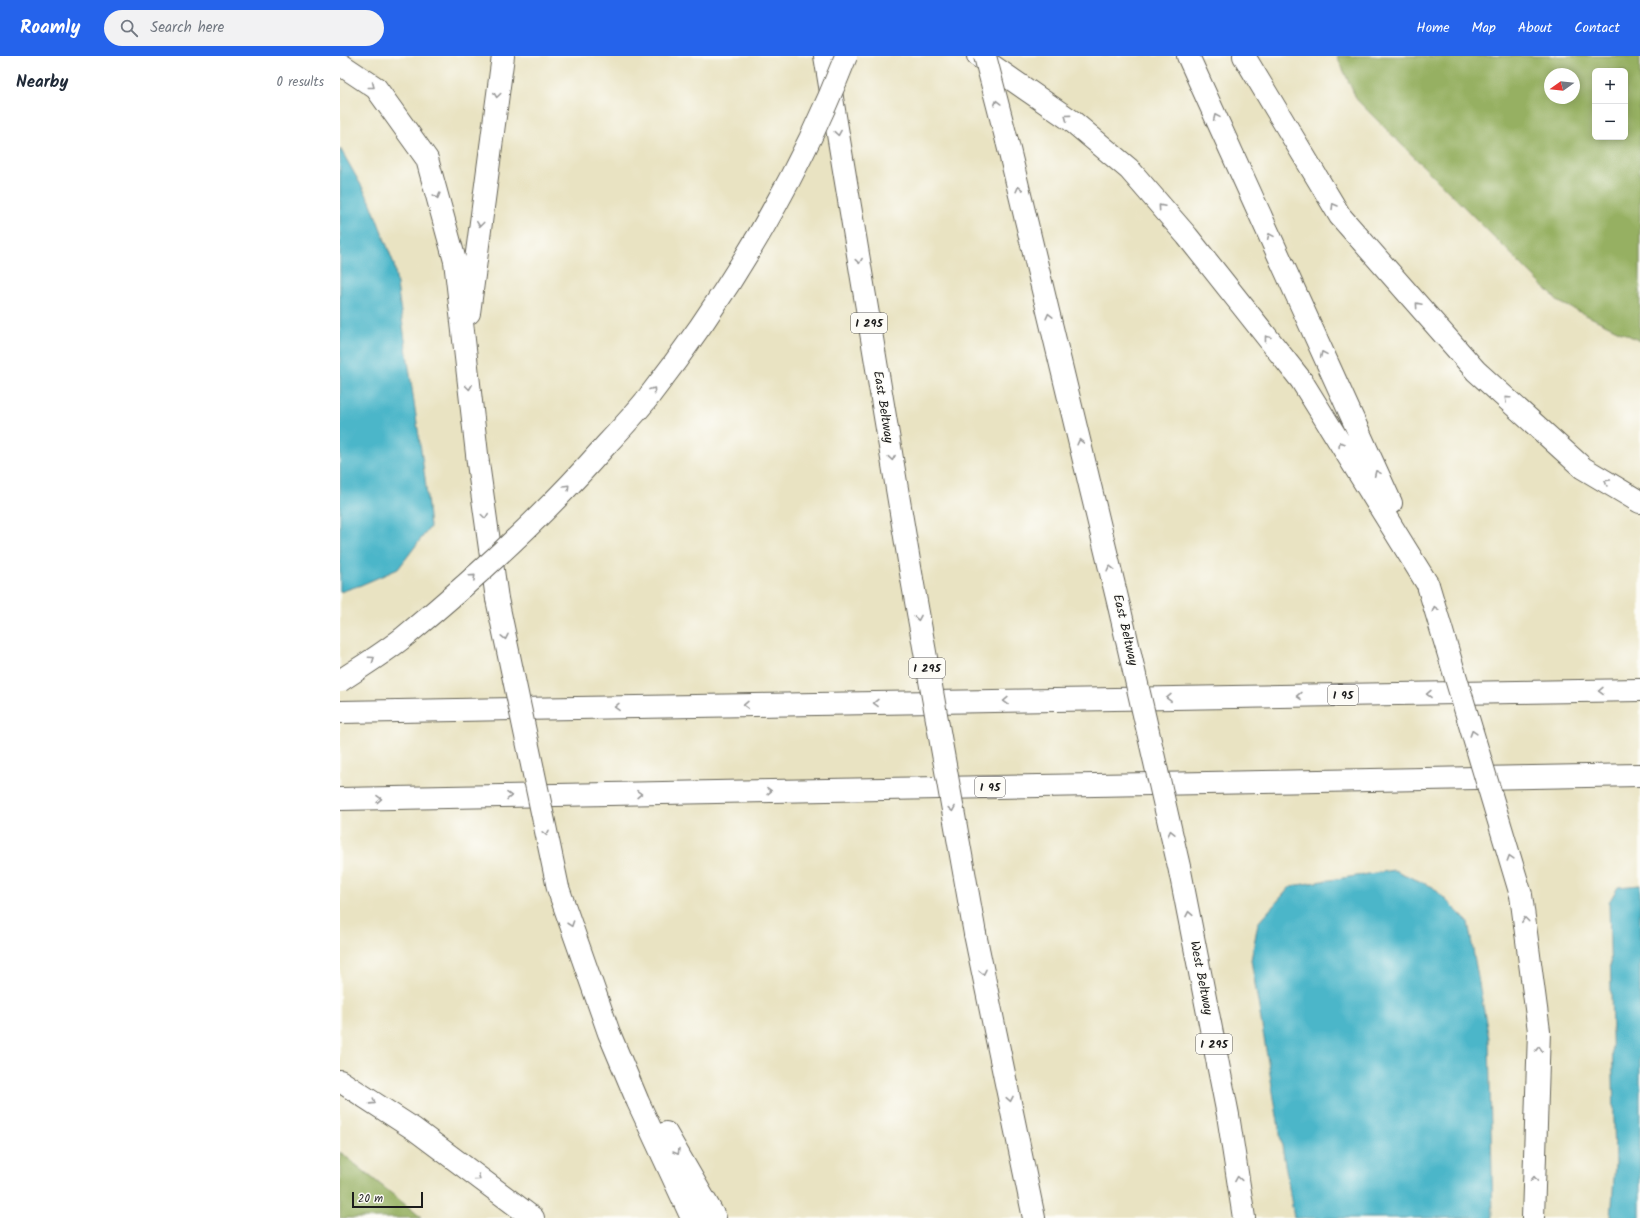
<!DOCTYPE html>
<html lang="en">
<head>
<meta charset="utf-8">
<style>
	body { margin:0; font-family:Kalam,sans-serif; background:#f2f2f3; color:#1f2937 }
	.controls { position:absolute; right:12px; top:12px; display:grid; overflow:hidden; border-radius:6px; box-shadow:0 2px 10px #0003 }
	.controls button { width:36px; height:36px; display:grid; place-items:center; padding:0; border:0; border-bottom:1px solid #e0e1e3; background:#fff; color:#1f2937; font:20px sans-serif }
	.compass { position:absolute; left:1204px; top:12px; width:36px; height:36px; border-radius:50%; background:#fff; box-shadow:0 2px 10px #0003; rotate:255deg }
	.scale { position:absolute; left:12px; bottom:10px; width:71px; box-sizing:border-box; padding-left:4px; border:2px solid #1c1c1c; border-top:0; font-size:11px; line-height:14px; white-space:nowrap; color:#1c1c1c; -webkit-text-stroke:3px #fdfcf7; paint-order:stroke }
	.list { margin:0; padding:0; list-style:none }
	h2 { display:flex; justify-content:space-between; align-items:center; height:52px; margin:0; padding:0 16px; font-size:17px }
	h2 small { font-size:13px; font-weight:400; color:#747a83 }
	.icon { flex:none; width:22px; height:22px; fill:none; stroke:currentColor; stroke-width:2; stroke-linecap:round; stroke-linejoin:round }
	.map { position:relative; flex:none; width:1300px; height:1162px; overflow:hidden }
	header { display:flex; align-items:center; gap:24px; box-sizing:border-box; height:56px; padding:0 20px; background:#2563eb; color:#fff }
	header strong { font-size:19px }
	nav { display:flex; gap:22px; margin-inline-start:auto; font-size:14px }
	.search { width:280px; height:36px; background:#f2f2f3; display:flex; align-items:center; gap:10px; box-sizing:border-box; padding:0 14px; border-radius:22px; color:#747a83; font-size:15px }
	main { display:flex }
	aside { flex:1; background:#fff }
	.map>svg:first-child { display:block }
</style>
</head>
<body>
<header>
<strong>Roamly</strong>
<div class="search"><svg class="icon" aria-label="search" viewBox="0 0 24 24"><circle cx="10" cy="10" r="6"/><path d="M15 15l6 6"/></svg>Search here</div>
<nav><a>Home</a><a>Map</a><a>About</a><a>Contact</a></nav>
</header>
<main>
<aside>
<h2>Nearby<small>0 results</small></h2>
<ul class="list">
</ul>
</aside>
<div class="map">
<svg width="1300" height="1162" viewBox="0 0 1300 1162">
	<rect width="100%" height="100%" fill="#fdfcf7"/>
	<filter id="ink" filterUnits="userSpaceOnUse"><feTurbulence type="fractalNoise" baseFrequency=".025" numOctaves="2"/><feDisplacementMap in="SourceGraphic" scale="8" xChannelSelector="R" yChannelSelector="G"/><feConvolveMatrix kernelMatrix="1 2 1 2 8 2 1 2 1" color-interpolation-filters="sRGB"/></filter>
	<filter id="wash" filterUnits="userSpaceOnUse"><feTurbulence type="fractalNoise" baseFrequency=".012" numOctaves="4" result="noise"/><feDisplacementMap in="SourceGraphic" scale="16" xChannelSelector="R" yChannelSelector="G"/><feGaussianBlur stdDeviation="0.9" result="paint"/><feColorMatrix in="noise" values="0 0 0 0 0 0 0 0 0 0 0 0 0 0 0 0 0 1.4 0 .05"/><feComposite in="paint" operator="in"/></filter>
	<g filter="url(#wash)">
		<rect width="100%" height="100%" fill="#e9e3c2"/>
		<path fill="#96b062" stroke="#59663f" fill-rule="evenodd" d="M997,0H1300V285L1219,246L1017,44ZM1255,15H1285V81H1255ZM1210,18H1234V42H1210Z
			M0,1096L82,1162H0Z"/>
		<path fill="#4cb6c9" stroke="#346972" d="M0,92L30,145L54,208L85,422L90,471L58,513L21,529L0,536Z
			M1054,814L1093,831L1128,866L1149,983L1153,1162H954L911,904L918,867L951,830Z
			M1300,829V1162H1271L1275,1108L1269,846L1278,831Z"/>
	</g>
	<g filter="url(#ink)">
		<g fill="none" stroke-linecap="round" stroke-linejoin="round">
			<defs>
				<path id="highway" d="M485,0L572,523
					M638,0L732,65L789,113L847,180L961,324L1088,529
					M848,0L1051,447
					M904,0L1000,160L1136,315L1243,412L1300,446
					M0,8L36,32L87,103L115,205L138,407L157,543
					M667,85L779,550
					M129,257L163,0
					M0,656L1300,634
					M0,743L1300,719
					M840,815L888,1059L904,1162
					M218,832L269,977L298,1046L352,1162
					M1181,839L1199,975L1193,1162
					M635,878L694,1162
					M0,1025L74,1073L193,1162
					M326,1077L375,1162"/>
			</defs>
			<use href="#highway" stroke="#646256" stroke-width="24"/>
			<use href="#highway" stroke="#fff" stroke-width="22"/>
			<defs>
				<path id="highway-bridge" d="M645,0L667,85
					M572,523L635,878
					M1088,529L1181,839
					M157,543L218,832
					M779,550L840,815
					M0,625C21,611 44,597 64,581C136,522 205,459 266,389C280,374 294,359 307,343C388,239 458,123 506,0"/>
			</defs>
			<use href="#highway-bridge" stroke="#646256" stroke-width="24" stroke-linecap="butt"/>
			<use href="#highway-bridge" stroke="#fff" stroke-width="22"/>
		</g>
		<defs><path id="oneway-chevron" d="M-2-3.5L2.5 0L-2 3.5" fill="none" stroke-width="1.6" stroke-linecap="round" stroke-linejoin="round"/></defs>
		<g stroke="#999">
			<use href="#oneway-chevron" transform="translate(32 30) rotate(38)"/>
			<use href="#oneway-chevron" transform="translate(157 39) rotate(98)"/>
			<use href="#oneway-chevron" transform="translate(657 47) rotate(-105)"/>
			<use href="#oneway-chevron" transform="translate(727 61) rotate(-144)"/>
			<use href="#oneway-chevron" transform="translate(876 61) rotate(-114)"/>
			<use href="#oneway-chevron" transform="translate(498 77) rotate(81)"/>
			<use href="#oneway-chevron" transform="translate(679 133) rotate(-104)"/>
			<use href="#oneway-chevron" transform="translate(97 140) rotate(75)"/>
			<use href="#oneway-chevron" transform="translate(994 150) rotate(-121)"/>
			<use href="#oneway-chevron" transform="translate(821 151) rotate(-131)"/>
			<use href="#oneway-chevron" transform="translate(140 168) rotate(97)"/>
			<use href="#oneway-chevron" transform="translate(930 180) rotate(-114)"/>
			<use href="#oneway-chevron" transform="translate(519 205) rotate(81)"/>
			<use href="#oneway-chevron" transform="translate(1078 249) rotate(-131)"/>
			<use href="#oneway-chevron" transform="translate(709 260) rotate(-104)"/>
			<use href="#oneway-chevron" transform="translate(927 282) rotate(-128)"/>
			<use href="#oneway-chevron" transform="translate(983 298) rotate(-114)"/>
			<use href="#oneway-chevron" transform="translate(129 331) rotate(83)"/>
			<use href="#oneway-chevron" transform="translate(313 334) rotate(-54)"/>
			<use href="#oneway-chevron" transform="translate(1167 343) rotate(-138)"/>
			<use href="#oneway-chevron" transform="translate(740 386) rotate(-104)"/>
			<use href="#oneway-chevron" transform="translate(1001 388) rotate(-122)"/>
			<use href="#oneway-chevron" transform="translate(552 402) rotate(81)"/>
			<use href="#oneway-chevron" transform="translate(1037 417) rotate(-114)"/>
			<use href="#oneway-chevron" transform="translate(1267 426) rotate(-149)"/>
			<use href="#oneway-chevron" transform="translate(227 431) rotate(-46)"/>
			<use href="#oneway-chevron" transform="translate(145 460) rotate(82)"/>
			<use href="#oneway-chevron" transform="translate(770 512) rotate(-104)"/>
			<use href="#oneway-chevron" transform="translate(133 521) rotate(-42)"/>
			<use href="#oneway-chevron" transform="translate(1095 553) rotate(-107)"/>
			<use href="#oneway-chevron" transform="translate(578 562) rotate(80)"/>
			<use href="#oneway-chevron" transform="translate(165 581) rotate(78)"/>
			<use href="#oneway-chevron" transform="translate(32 603) rotate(-35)"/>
			<use href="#oneway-chevron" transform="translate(1261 635) rotate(179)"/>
			<use href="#oneway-chevron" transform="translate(1089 638) rotate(179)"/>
			<use href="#oneway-chevron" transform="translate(959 640) rotate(179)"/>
			<use href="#oneway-chevron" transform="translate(829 642) rotate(179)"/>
			<use href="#oneway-chevron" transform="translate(666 645) rotate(179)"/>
			<use href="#oneway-chevron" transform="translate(536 647) rotate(179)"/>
			<use href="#oneway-chevron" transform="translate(406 649) rotate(179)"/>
			<use href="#oneway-chevron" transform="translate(277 651) rotate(179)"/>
			<use href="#oneway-chevron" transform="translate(1133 677) rotate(-107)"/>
			<use href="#oneway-chevron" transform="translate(429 735) rotate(-1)"/>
			<use href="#oneway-chevron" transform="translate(299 738) rotate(-1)"/>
			<use href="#oneway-chevron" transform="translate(169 740) rotate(-1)"/>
			<use href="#oneway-chevron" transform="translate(39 743) rotate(-1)"/>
			<use href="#oneway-chevron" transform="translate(612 753) rotate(80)"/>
			<use href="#oneway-chevron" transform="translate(206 777) rotate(78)"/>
			<use href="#oneway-chevron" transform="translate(831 777) rotate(-103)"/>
			<use href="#oneway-chevron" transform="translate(1170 802) rotate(-107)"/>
			<use href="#oneway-chevron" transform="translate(849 858) rotate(-101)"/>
			<use href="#oneway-chevron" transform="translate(1185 864) rotate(-97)"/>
			<use href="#oneway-chevron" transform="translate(231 868) rotate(71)"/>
			<use href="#oneway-chevron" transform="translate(643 916) rotate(78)"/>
			<use href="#oneway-chevron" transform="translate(1199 993) rotate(-88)"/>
			<use href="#oneway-chevron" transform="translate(670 1043) rotate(79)"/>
			<use href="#oneway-chevron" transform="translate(33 1046) rotate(33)"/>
			<use href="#oneway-chevron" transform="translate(337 1096) rotate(60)"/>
			<use href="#oneway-chevron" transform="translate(138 1122) rotate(37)"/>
			<use href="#oneway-chevron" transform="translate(898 1123) rotate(-99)"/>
			<use href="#oneway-chevron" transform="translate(1194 1123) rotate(-88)"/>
		</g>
	</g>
	<g text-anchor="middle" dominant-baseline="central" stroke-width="3" stroke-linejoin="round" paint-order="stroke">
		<g fill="#fdfcf7" stroke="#605f5e" stroke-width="1">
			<rect x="511" y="257" width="36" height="20" rx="3"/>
			<rect x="569" y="602" width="36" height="20" rx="3"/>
			<rect x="988" y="629" width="30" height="20" rx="3"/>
			<rect x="635" y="721" width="30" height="20" rx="3"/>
			<rect x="856" y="978" width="36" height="20" rx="3"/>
		</g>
		<g font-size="12" font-weight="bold" fill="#1c1c1c">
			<text x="529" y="267">I 295</text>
			<text x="587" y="612">I 295</text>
			<text x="1003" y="639">I 95</text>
			<text x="650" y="731">I 95</text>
			<text x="874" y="988">I 295</text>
		</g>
		<g font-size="13" fill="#1c1c1c" stroke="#fdfcf7">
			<text transform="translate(543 351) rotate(81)">East Beltway</text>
			<text transform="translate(785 574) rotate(77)">East Beltway</text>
			<text transform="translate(861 922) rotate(79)">West Beltway</text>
		</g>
	</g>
</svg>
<div class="controls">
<button>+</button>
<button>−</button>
</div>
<svg class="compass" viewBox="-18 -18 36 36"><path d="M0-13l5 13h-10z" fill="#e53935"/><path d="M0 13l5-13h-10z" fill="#747a83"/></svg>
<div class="scale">20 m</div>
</div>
</main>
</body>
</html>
